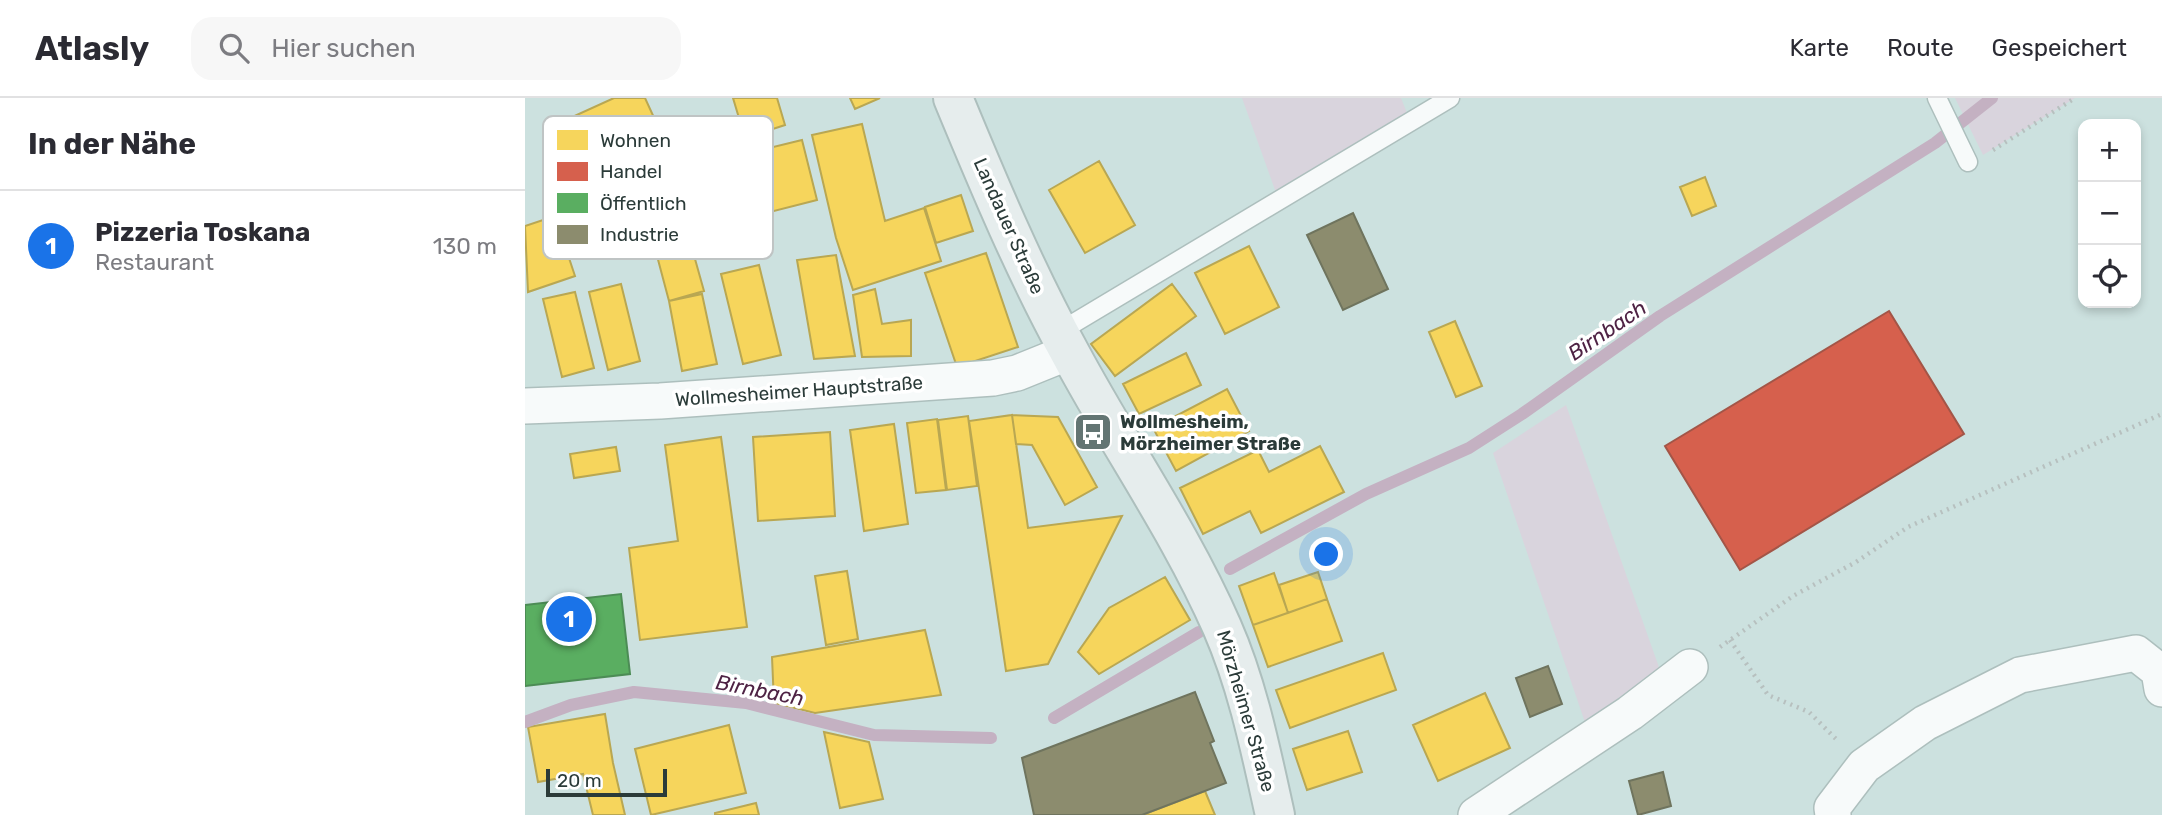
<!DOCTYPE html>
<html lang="de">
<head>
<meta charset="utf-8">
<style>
	body { margin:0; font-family:Rubik,sans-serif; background:#f7f7f7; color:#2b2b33 }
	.controls { position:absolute; right:21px; top:21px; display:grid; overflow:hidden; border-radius:14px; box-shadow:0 4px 10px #0003 }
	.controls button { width:63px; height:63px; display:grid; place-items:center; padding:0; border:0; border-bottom:2px solid #e1e1e2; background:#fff; color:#2b2b33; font:35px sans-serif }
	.scale { position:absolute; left:21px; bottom:18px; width:121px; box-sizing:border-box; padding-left:7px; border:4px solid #2b3b39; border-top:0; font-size:19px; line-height:24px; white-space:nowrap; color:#2b3b39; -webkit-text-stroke:5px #fff; paint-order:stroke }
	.you { position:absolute; left:802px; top:457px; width:24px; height:24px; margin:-18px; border:5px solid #fff; border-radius:50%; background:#1a73e8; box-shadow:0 0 0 10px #1a73e833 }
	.badge { display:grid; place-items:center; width:46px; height:46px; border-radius:50%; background:#1a73e8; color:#fff; font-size:23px; font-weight:700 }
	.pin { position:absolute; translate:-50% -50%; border:4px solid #fff; box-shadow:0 2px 7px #0006 }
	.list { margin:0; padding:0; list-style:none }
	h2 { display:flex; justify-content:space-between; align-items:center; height:91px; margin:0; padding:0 28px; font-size:30px }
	h2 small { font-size:23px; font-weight:400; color:#7c7c81 }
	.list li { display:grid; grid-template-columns:46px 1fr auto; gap:21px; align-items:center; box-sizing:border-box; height:112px; padding:0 28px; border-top:2px solid #e1e1e2 }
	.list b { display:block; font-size:26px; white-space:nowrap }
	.list p { margin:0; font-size:23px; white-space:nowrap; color:#7c7c81 }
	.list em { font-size:23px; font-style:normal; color:#7c7c81 }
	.icon { flex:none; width:38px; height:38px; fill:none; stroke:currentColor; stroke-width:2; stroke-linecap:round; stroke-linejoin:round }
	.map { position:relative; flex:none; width:1637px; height:717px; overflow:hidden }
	header { display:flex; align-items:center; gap:42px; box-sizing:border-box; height:98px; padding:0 35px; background:#fff; border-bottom:2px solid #e1e1e2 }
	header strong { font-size:33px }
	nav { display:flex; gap:38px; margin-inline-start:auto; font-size:24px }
	.search { width:490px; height:63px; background:#f7f7f7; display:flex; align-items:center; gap:18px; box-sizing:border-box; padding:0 24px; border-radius:21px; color:#7c7c81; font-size:26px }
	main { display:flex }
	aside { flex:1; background:#fff }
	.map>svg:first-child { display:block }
</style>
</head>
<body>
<header>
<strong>Atlasly</strong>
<div class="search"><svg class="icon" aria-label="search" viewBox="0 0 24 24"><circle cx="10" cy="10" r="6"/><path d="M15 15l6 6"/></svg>Hier suchen</div>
<nav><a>Karte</a><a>Route</a><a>Gespeichert</a></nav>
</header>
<main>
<aside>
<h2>In der Nähe<small></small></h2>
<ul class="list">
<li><span class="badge">1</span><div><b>Pizzeria Toskana</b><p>Restaurant</p></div><em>130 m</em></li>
</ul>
</aside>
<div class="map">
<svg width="1637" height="717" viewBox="0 0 1637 717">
	<rect width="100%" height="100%" fill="#cce1df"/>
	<path fill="#d9d4dd" d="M717,0H876L886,25L754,103Z
		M1430,0H1550L1458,57Z
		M1041,307L1141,589L1066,642L968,355Z"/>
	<path fill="#f6d55c" stroke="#b9a752" stroke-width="2" d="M89,0H120L148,61L56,102L23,30Z
		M208,0H252L260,27L220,40Z
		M325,0H355L330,11Z
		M337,26L360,123L399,110L416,163L328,192L311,140L287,37Z
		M277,42L292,102L170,133L155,72Z
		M574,63L610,127L560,155L524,92Z
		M1180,79L1191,108L1167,118L1155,89Z
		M436,97L448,133L411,145L400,109Z
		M30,118L50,178L3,194L0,128Z
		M161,129L179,193L144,203L127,139Z
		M724,148L754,209L700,236L670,175Z
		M461,155L493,249L432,269L400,175Z
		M311,157L330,258L289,261L272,162Z
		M234,167L256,257L218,266L196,176Z
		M96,186L115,263L83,272L64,194Z
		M647,186L671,218L590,278L566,246Z
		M350,191L357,226L386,222V258L337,259L328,197Z
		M50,194L69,270L37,279L18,201Z
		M177,196L192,266L157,273L144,203Z
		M930,223L957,288L931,299L904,234Z
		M661,255L676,287L614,316L598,286Z
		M702,291L724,333L651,373L628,330Z
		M487,317L503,430L597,418L523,566L481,573L444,323Z
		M487,317L533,319L572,389L540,407L507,347L491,346Z
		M443,318L452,388L422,392L413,322Z
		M412,321L421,392L391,395L382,325Z
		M369,326L383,426L339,433L325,332Z
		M305,334L310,418L233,423L228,339Z
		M196,339L222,529L115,542L104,450L153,443L140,347Z
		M795,348L819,394L736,435L725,413L678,436L655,390L733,352L744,374Z
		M91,349L95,373L49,380L45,356Z
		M322,473L333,541L301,547L290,478Z
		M793,474L802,501L763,515L754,487Z
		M749,475L763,515L728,527L714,488Z
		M640,479L665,522L574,576L553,554L584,510Z
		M802,501L817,543L743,569L728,527Z
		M400,532L416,597L290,615L249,605L247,559Z
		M858,555L871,592L765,630L751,592Z
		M960,595L985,650L913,683L888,627Z
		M80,616L88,665L100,717H68L58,676L13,684L3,629Z
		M204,627L221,695L126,717L110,651Z
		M823,633L837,674L782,692L768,651Z
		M299,634L344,644L358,701L315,710Z
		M680,693L690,717H617Z
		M231,705L234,717H190V715Z"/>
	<path fill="#d6604d" stroke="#a35547" stroke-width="2" d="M1364,213L1439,336L1215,472L1140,348Z"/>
	<path fill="#5aae61" stroke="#4c8c55" stroke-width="2" d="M96,496L105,576L0,588V507Z"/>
	<path fill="#8c8c6e" stroke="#6f745e" stroke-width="2" d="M828,115L863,191L818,212L782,137Z
		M1023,568L1037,606L1005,619L991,580Z
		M670,594L689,643L685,645L701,685L617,717H509L497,660Z
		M1138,674L1146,708L1113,717L1104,683Z"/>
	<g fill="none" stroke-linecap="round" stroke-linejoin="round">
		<path stroke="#c4b1c2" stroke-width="12" d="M705,471L841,396L944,350L997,316L1135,218L1410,45L1467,0
			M529,620L674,534
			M0,624L46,607L109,594L221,605L349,637L466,640"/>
		<defs>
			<path id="lane" d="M1412,0L1443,64
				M534,234L925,0"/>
			<path id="street" d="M0,308L135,303L468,280L492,275L544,254
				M951,717L1105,615L1165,569
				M1308,717L1307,710L1339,668L1400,625L1495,577L1611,555L1634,573L1637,591"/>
			<path id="secondary" d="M428,0C464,87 500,173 545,255C594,347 655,433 697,529C723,588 736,654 750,717"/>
		</defs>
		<use href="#lane" stroke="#adbfbd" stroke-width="21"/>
		<use href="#street" stroke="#adbfbd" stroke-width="38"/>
		<use href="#secondary" stroke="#adbfbd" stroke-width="42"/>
		<path stroke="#b7c0bf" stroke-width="4.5" stroke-dasharray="2 5" stroke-linecap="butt" d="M1468,52L1550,0
			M1205,542L1243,597L1284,614L1311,641
			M1195,549L1268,498L1331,464L1383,429L1637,316"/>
		<use href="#lane" stroke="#f7fafa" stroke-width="18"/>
		<use href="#street" stroke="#f7fafa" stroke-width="35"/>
		<use href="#secondary" stroke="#e6eded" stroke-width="38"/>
	</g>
	<defs>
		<symbol id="bus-square" viewBox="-11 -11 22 22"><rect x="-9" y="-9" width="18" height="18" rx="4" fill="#637573" stroke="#fff"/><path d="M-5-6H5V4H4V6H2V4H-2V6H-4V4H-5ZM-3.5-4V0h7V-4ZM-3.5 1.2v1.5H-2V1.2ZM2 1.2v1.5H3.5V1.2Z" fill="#fff"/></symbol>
	</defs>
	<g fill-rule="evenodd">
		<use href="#bus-square" x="546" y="312" width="44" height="44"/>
	</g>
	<g text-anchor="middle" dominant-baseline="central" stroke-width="7" stroke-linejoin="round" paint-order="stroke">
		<g font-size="19" fill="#2b3b39" stroke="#fff">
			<text transform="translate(484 128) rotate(66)">Landauer Straße</text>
			<text transform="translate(274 293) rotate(-4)">Wollmesheimer Hauptstraße</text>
			<text transform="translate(721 613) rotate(74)">Mörzheimer Straße</text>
		</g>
		<g font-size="19" font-weight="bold" fill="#2b3b39" stroke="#fff" text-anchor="start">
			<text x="595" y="323">Wollmesheim,<tspan x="595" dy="22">Mörzheimer Straße</tspan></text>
		</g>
		<g font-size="21" font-style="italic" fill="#4e2244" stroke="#fff">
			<text transform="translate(1082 232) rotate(-34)">Birnbach</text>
			<text transform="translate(235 592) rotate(11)">Birnbach</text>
		</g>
	</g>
	<rect x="18" y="18" width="230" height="143" rx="10" fill="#fff" stroke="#bfc4c4" stroke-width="2"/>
	<rect x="32" y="32" width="31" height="20" fill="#f6d55c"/>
	<rect x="32" y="64" width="31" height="19" fill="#d6604d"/>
	<rect x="32" y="95" width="31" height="20" fill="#5aae61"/>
	<rect x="32" y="127" width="31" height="19" fill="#8c8c6e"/>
	<g font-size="19" fill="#2b3b39">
		<text x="75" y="49">Wohnen</text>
		<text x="75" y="80">Handel</text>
		<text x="75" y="112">Öffentlich</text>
		<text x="75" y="143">Industrie</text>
	</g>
</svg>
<div class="controls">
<button>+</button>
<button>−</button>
<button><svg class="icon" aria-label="locate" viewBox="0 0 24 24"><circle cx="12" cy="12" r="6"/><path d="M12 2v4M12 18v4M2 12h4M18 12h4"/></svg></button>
</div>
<div class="scale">20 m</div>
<div class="you"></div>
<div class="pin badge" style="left:44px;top:521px">1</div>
</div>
</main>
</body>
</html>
